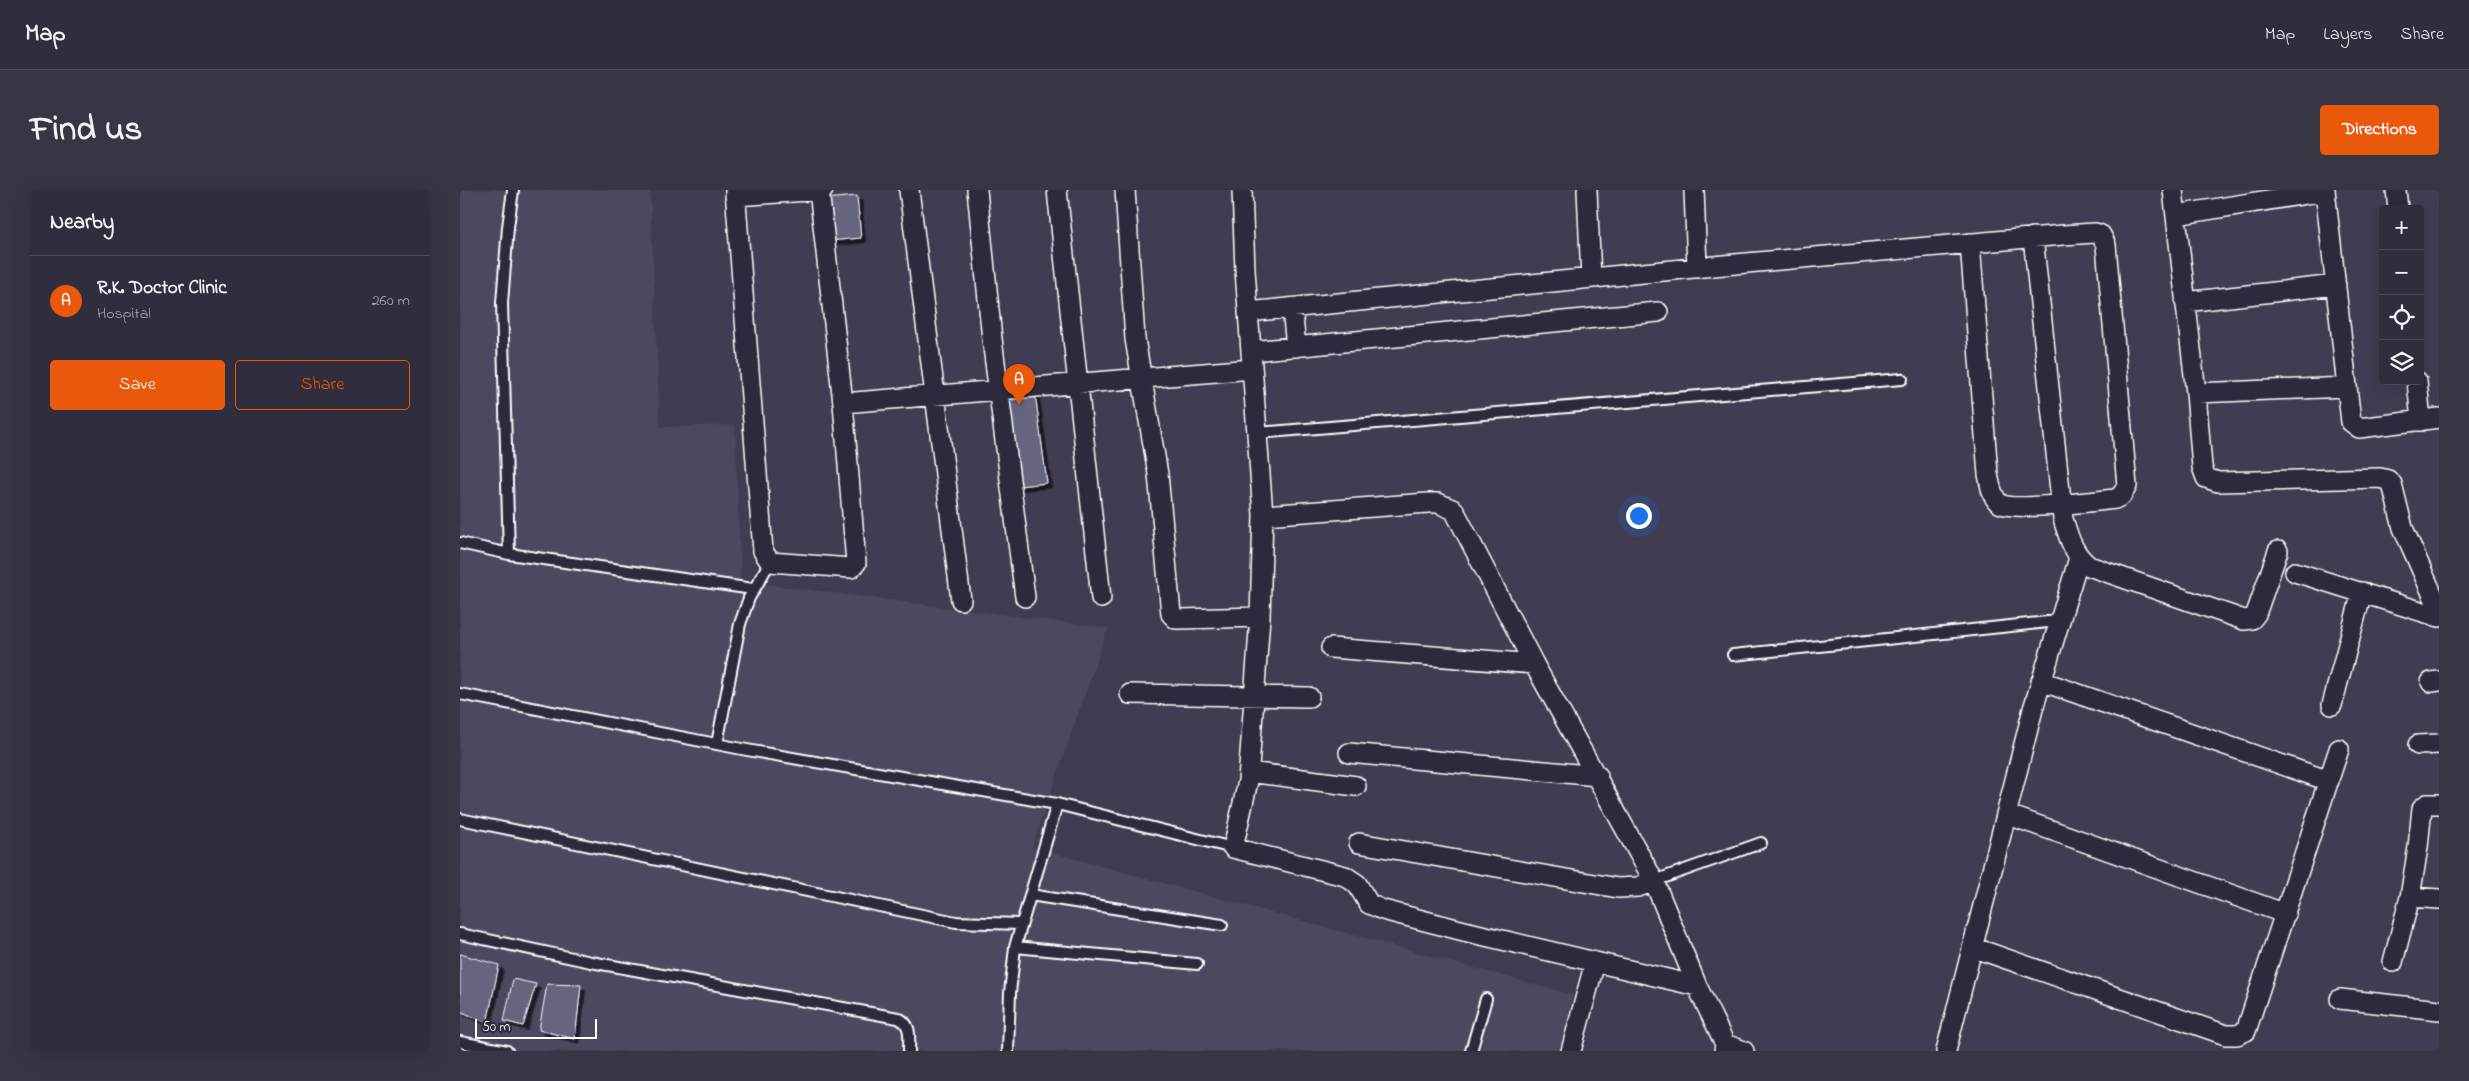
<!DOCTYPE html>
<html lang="en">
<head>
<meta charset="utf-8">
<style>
	body { margin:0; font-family:"Indie Flower",sans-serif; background:#383544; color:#f1f3f6 }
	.controls { position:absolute; right:15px; top:15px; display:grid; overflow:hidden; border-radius:5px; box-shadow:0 5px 20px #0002 }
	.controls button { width:45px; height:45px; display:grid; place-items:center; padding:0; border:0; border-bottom:1px solid #4b4957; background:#302d3d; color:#f1f3f6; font:25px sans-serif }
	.scale { position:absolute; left:15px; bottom:12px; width:122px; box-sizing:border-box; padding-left:5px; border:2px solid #fff; border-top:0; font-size:14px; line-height:18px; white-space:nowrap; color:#fff; -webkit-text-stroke:4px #2f2a3d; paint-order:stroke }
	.you { position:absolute; left:1178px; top:325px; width:18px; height:18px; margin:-12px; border:4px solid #fff; border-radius:50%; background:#1a73e8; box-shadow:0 0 0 8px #1a73e833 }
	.badge { display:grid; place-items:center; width:32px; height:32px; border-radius:50%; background:#ea580c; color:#fff; font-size:16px; font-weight:700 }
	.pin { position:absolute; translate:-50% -41px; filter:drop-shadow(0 1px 2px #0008) }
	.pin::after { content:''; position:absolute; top:26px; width:18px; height:15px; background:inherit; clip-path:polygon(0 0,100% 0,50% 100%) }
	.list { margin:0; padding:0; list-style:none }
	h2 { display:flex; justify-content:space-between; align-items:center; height:65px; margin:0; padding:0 20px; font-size:21px }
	h2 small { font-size:16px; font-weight:400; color:#a8a8b0 }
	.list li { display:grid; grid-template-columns:32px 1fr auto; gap:15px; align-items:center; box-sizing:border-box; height:90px; padding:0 20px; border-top:1px solid #4b4957 }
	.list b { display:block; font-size:19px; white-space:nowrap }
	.list p { margin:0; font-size:16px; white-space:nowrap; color:#a8a8b0 }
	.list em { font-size:16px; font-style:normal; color:#a8a8b0 }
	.actions { display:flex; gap:10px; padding:15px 20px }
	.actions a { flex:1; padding:11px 0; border:1px solid #ea580c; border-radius:5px; text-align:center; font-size:18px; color:#ea580c }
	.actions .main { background:#ea580c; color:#fff }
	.icon { flex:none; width:28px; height:28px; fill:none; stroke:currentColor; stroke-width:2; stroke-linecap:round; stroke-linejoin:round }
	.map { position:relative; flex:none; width:1979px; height:861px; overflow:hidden; border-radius:5px }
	header { display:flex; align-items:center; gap:30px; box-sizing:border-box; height:70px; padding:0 25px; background:#302d3d; border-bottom:1px solid #4b4957 }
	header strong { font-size:24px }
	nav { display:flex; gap:28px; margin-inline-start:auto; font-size:18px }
	.intro { display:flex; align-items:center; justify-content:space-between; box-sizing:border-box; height:120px; padding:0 30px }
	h1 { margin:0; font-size:35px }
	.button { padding:12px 22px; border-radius:5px; background:#ea580c; color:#fff; font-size:18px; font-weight:700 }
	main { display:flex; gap:30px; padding:0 30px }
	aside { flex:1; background:#302d3d; border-radius:5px; box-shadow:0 5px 20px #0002 }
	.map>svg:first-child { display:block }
</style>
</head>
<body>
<header>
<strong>Map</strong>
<nav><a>Map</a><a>Layers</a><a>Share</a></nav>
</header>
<div class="intro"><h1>Find us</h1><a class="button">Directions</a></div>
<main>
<aside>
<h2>Nearby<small></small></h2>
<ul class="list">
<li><span class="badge">A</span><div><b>R.K. Doctor Clinic</b><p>Hospital</p></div><em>260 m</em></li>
</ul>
<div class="actions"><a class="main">Save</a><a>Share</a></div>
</aside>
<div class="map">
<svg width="1979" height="861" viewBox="0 0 1979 861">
	<defs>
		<filter id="shadow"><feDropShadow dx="4.5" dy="4.5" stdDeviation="0" flood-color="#0009"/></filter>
	</defs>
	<rect width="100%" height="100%" fill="#403c51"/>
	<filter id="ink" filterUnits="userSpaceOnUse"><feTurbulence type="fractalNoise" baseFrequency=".02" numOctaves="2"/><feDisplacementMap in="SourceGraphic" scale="10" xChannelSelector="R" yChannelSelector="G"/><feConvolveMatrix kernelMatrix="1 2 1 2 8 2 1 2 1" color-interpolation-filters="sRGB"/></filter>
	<g filter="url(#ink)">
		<path fill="#4b485f" d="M0,0H190L200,237L275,235L281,391L648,438L572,657L1113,805L1101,861H0Z"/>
		<path fill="#666580" stroke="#fff" filter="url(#shadow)" d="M397,6L401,48L369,51L365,9Z
			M575,203L587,293L559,296L548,207Z
			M0,764L39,775L27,833L0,821Z
			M53,789L76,794L63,836L44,831Z
			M87,794L121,795L115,849L79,840Z"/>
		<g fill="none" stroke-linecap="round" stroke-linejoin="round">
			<defs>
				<path id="service" d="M797,243L1442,189
					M0,353L49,364L293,399
					M49,364L42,113L48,37L53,0
					M1273,465L1598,431
					M0,504L287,560L597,614L773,658
					M257,554L280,434L289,408L310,372
					M0,629L496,732L560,734
					M1194,691L1301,653
					M570,705L762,735
					M0,744L131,772L438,828C452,834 449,847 449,861
					M555,757L737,774
					M0,852L47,861
					M548,861L550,803L555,757L597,614
					M1011,861L1026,809"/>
				<path id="minor" d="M275,0L303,361L310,372L391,378L396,373L383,213L359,0
					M449,0L501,410
					M517,0L532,149L565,407
					M597,0L641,408
					M665,0L675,149L698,284L711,424L716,429H720L800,427
					M782,0L785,80L803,325L968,313H978L994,320L1074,474L1194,691L1237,796L1265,854L1264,861
					M1127,0L1131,88
					M1234,0L1237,78
					M1713,0L1736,203L1742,277L1746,288L1758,292L1920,288L1928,290L1932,294L1943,338L1979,419
					M1865,0L1891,232L1899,238L1979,228
					M1936,0L1938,19
					M275,6L363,0
					M1716,25L1865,1
					M1573,47L1603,329C1609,348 1613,364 1629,376L1784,430L1792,429L1796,424L1818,361
					M1725,112L1876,95
					M832,118L836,157
					M788,122L1264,75L1603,45L1635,43L1641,45L1646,55L1667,296L1661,306L1655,309C1635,311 1551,322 1539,313C1531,306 1530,293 1528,284L1510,53
					M791,161L1198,122
					M1957,191L1961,231
					M1736,203L1887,197
					M383,213L792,179
					M803,325L800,427L788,591L773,658L885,686L897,694L909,714L923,720L1004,741L1237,796
					M1835,382L1979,427
					M871,458L1074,474
					M1581,491L1869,591
					M1971,492L1979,491
					M670,504L849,507
					M1872,515L1902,402
					M1958,555L1979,554
					M889,563L1138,586
					M789,582L896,596
					M1546,624L1826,724
					M899,653L1158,698L1178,697L1194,691
					M1950,707L1979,709
					M1512,757L1766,845H1777L1786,841L1879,559
					M1933,772L1950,707L1958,657L1962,618L1967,614H1979
					M1880,809L1979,820
					M1265,854L1284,861
					M1111,861L1135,772
					M1486,861L1573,519L1619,368"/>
			</defs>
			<use href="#service" stroke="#fff" stroke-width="14"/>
			<use href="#minor" stroke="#fff" stroke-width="22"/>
			<use href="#service" stroke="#2f2a3d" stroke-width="10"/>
			<use href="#minor" stroke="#2f2a3d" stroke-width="19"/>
		</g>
	</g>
</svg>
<div class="controls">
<button>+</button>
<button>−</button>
<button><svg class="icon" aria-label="locate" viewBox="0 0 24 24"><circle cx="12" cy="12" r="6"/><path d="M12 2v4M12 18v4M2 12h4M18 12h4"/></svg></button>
<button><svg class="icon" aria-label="layers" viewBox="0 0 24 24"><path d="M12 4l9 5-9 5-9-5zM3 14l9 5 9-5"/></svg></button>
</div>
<div class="scale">50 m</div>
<div class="you"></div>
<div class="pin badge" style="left:559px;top:215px">A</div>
</div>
</main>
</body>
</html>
